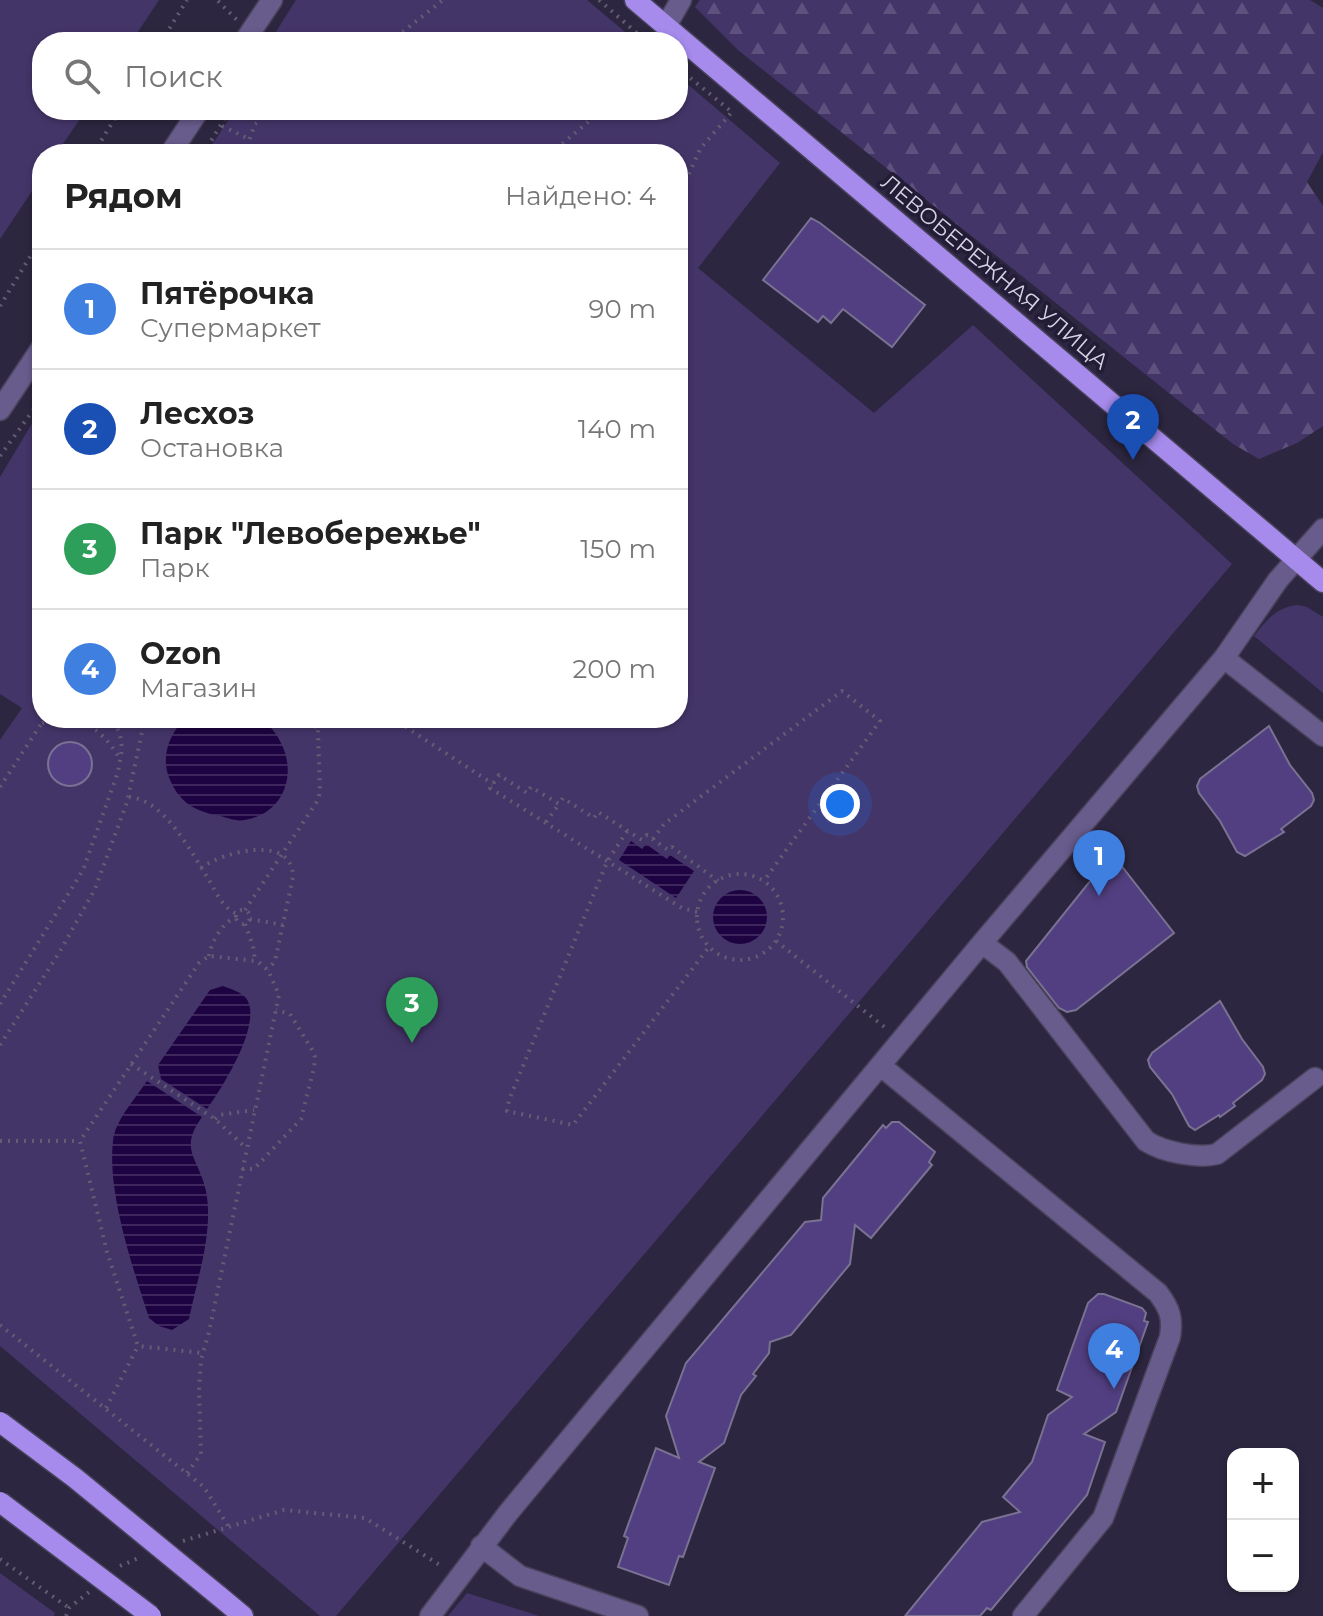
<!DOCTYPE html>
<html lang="ru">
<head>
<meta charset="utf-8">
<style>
	body { margin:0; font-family:Montserrat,sans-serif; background:#f2f2f2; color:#222 }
	.controls { position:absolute; right:24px; bottom:24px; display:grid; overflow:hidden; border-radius:16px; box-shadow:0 2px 6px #0004 }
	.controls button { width:72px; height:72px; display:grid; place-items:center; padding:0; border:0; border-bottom:2px solid #e0e0e0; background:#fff; color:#222; font:40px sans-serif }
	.you { position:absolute; left:840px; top:804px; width:28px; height:28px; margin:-20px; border:6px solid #fff; border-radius:50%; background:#1a73e8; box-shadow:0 0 0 12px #1a73e833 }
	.badge { display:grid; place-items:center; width:52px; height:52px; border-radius:50%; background:#1a73e8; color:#fff; font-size:26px; font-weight:700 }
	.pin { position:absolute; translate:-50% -66px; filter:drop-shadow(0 2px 4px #0008) }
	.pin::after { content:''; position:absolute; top:42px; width:28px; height:24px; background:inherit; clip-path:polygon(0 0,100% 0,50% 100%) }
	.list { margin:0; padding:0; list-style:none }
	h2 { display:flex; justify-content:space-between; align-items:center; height:104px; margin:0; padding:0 32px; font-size:34px }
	h2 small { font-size:26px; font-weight:400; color:#767676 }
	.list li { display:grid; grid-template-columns:52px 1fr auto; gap:24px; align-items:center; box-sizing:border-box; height:120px; padding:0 32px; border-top:2px solid #e0e0e0 }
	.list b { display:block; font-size:30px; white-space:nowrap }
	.list p { margin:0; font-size:26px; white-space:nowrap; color:#767676 }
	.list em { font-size:26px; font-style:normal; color:#767676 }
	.icon { flex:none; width:44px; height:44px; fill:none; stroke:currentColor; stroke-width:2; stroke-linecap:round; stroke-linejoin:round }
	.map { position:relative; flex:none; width:1323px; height:1616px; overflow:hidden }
	.search { position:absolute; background:#fff; box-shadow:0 2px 6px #0004; left:32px; top:32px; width:656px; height:88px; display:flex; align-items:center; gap:20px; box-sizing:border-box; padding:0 28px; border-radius:32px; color:#767676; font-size:30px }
	.panel { position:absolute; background:#fff; box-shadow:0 2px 6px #0004; left:32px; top:144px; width:656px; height:584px; border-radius:32px }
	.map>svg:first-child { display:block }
</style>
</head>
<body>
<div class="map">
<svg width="1323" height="1616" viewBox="0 0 1323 1616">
	<defs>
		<pattern id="forest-firs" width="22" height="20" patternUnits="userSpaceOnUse" patternTransform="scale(2)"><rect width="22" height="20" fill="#443569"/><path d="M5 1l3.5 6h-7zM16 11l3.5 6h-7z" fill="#5e517e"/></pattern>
		<pattern id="water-rules" width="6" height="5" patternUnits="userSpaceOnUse" patternTransform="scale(2)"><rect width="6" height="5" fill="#1e0342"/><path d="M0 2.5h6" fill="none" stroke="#3e275d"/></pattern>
	</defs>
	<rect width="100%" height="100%" fill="#2d2640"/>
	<path fill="#443569" d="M0,0H159L131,42H42V110H86L56,154H42V176L0,239Z
		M296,0H587L637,42H279L285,32L274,35Z
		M678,76L780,163L698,268L874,413L973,325L1232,564L336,1616H320L0,1346V740L22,708L0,694V477L42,407V718H678V154H206L235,110H678Z
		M1298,605L1307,607L1323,617V693L1254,636C1267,620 1276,607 1298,605Z
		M0,1573L55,1613L54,1616H0Z
		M467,1593L539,1616H448Z"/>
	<path fill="url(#forest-firs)" d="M700,0H1310L1323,8V152L1307,182L1323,206V426L1297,443L1259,459L1233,444L738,50L695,7Z"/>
	<path fill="url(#water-rules)" d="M185,718C199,718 248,715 258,718C269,722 278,736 282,745C297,777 282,814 245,820C234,822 227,817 216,815C194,811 179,801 170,780C160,757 169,735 185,718Z
		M631,841L642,849L646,844L667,859L670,855L694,871L676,898L619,860Z
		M713 917a27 27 0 1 1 54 0a27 27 0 1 1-54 0Z
		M223,986C231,989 241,992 246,998C264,1022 222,1088 207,1109L161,1079L158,1065L210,990Z
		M147,1081L202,1117C178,1150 199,1158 206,1191C214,1232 197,1279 189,1319L172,1330L159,1326L149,1318C133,1268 107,1193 113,1141C115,1120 136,1098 147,1081Z"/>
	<path fill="#523f81" stroke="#797292" stroke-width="2" d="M811,218L820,223L925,305L892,347L843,309L831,323L823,316L818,322L763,280Z
		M1269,726L1290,765L1312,793L1314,800L1311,806L1281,829L1284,832L1245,856L1237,852L1220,821L1199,793L1197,786L1200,779Z
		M48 764a22 22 0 1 1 44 0a22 22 0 1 1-44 0Z
		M1111,859L1120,864L1174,933L1076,1010L1067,1012L1059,1008L1027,967L1026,961L1103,865Z
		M1220,1001L1242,1039L1263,1067L1265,1074L1262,1080L1233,1103L1235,1106L1220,1117L1219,1115L1195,1130L1189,1126L1172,1094L1150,1067L1148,1060L1152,1053Z
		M892,1122H899L935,1152L929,1162L932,1165L871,1238L855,1225L850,1264L791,1335L770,1342L769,1353L753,1374L756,1376L741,1395L724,1443L699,1462L715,1468L683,1557L679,1556L669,1585L618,1567L628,1538L624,1536L656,1448L679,1458L666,1416L686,1363L805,1222L821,1220L823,1198L883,1125L886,1128Z
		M1098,1294H1104L1142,1308L1146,1313L1144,1321L1148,1322L1116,1412L1084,1434L1105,1442L1087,1495L991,1610L987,1608L980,1616H905L982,1522L1020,1512L1003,1497L1032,1462L1048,1415L1072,1397L1057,1390L1088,1303Z"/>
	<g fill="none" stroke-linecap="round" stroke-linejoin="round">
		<defs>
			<path id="minor" d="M666,26L681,0
				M244,42L272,0
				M170,154L199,110
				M0,410L42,347
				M1224,658L1323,736
				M982,943L1007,962L1146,1141C1163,1152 1198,1159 1217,1154L1315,1078
				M881,1066L1158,1293C1170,1309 1173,1318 1170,1337L1103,1518L1023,1616
				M481,1546L520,1576L638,1616
				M430,1616L508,1513L982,943L1224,658L1278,580L1323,529"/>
			<path id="major" d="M635,0L1323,582
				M219,1596L243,1616"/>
		</defs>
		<use href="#minor" stroke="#48425a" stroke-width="23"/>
		<use href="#major" stroke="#48425a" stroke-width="23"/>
		<path stroke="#635d74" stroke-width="4" stroke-dasharray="2 6" stroke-linecap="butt" d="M599,0L647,42
			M218,1L237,20
			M161,42L187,0
			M390,42L443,0
			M678,68L732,112L700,149L678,199
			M222,126L249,139
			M93,154L120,110
			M203,154L230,110
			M244,154L255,124L272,110
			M550,154L587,123L597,110
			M0,306L42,237
			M36,329L42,320
			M0,456L42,398
			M292,718L319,728
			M392,718L493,784
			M42,723C79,713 99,726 119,757
			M0,787L45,718
			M129,797C165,800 191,852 209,880C217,894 222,907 237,914
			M546,822L559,804
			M627,831L607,862L509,1100L507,1111L573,1125L709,947
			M653,839L664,824L842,691L880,721L763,882
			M201,868C222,852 293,833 293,877L275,961L268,970
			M697 917a43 43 0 1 1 86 0a43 43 0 1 1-86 0Z
			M236 917a7 7 0 1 1 14 0a7 7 0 1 1-14 0Z
			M245,910L318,800L320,791L318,732L323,718
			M697,912L682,908L490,788L499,775L527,793L531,787L559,804L563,798L594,818L598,812L642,840L647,835L668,850L672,847L718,881
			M250,919L283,925
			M245,924L253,946L255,960
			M776,941L887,1029
			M209,956C211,942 223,922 236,917
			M0,1004L83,870L118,772L122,749L120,734L112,718
			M0,1045L59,953L95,889L127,802L145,718
			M131,1064L215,1119L245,1147
			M215,1119L219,1115L254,1110
			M0,1141H80
			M242,1169H254L301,1119L314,1068L315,1057L311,1048L290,1014L276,1010
			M0,1325L204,1487L228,1526
			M106,1408L138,1346
			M187,1473L201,1454L199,1390L201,1360L209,1332L279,995L268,970L257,961L209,956L199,963L80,1141L107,1252L138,1346L203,1353
			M183,1541L284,1510L365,1518L443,1567
			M0,1559L69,1608
			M120,1566L141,1557
			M66,1616L69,1608L89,1592"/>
		<use href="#minor" stroke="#685c8c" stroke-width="20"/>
		<use href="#major" stroke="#a68bed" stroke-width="20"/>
		<defs>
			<path id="major-bridge" d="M0,1422L75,1478L219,1596
				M0,1502L151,1616"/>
		</defs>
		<use href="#major-bridge" stroke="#48425a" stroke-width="23" stroke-linecap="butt"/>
		<use href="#major-bridge" stroke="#a68bed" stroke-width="20"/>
	</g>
	<g text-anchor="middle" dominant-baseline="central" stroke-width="7" stroke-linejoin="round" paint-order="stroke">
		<g font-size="22" fill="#d6d2e4" stroke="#231c36">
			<text transform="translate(995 272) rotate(40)">ЛЕВОБЕРЕЖНАЯ УЛИЦА</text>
		</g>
	</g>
</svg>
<div class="controls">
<button>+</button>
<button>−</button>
</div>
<div class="you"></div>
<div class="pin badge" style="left:1099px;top:896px;background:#3f7fe0">1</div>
<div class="pin badge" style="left:1133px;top:460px;background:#1a4fb4">2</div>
<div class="pin badge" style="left:412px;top:1043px;background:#2e9e5b">3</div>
<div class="pin badge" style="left:1114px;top:1389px;background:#3f7fe0">4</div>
<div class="search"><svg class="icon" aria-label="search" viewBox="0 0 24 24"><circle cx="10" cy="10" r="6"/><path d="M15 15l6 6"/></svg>Поиск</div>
<section class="panel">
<h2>Рядом<small>Найдено: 4</small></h2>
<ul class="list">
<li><span class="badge" style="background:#3f7fe0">1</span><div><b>Пятёрочка</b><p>Супермаркет</p></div><em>90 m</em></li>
<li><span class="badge" style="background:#1a4fb4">2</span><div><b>Лесхоз</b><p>Остановка</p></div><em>140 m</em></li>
<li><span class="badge" style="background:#2e9e5b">3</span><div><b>Парк &quot;Левобережье&quot;</b><p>Парк</p></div><em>150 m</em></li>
<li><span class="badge" style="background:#3f7fe0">4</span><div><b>Ozon</b><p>Магазин</p></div><em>200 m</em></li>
</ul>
</section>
</div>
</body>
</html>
